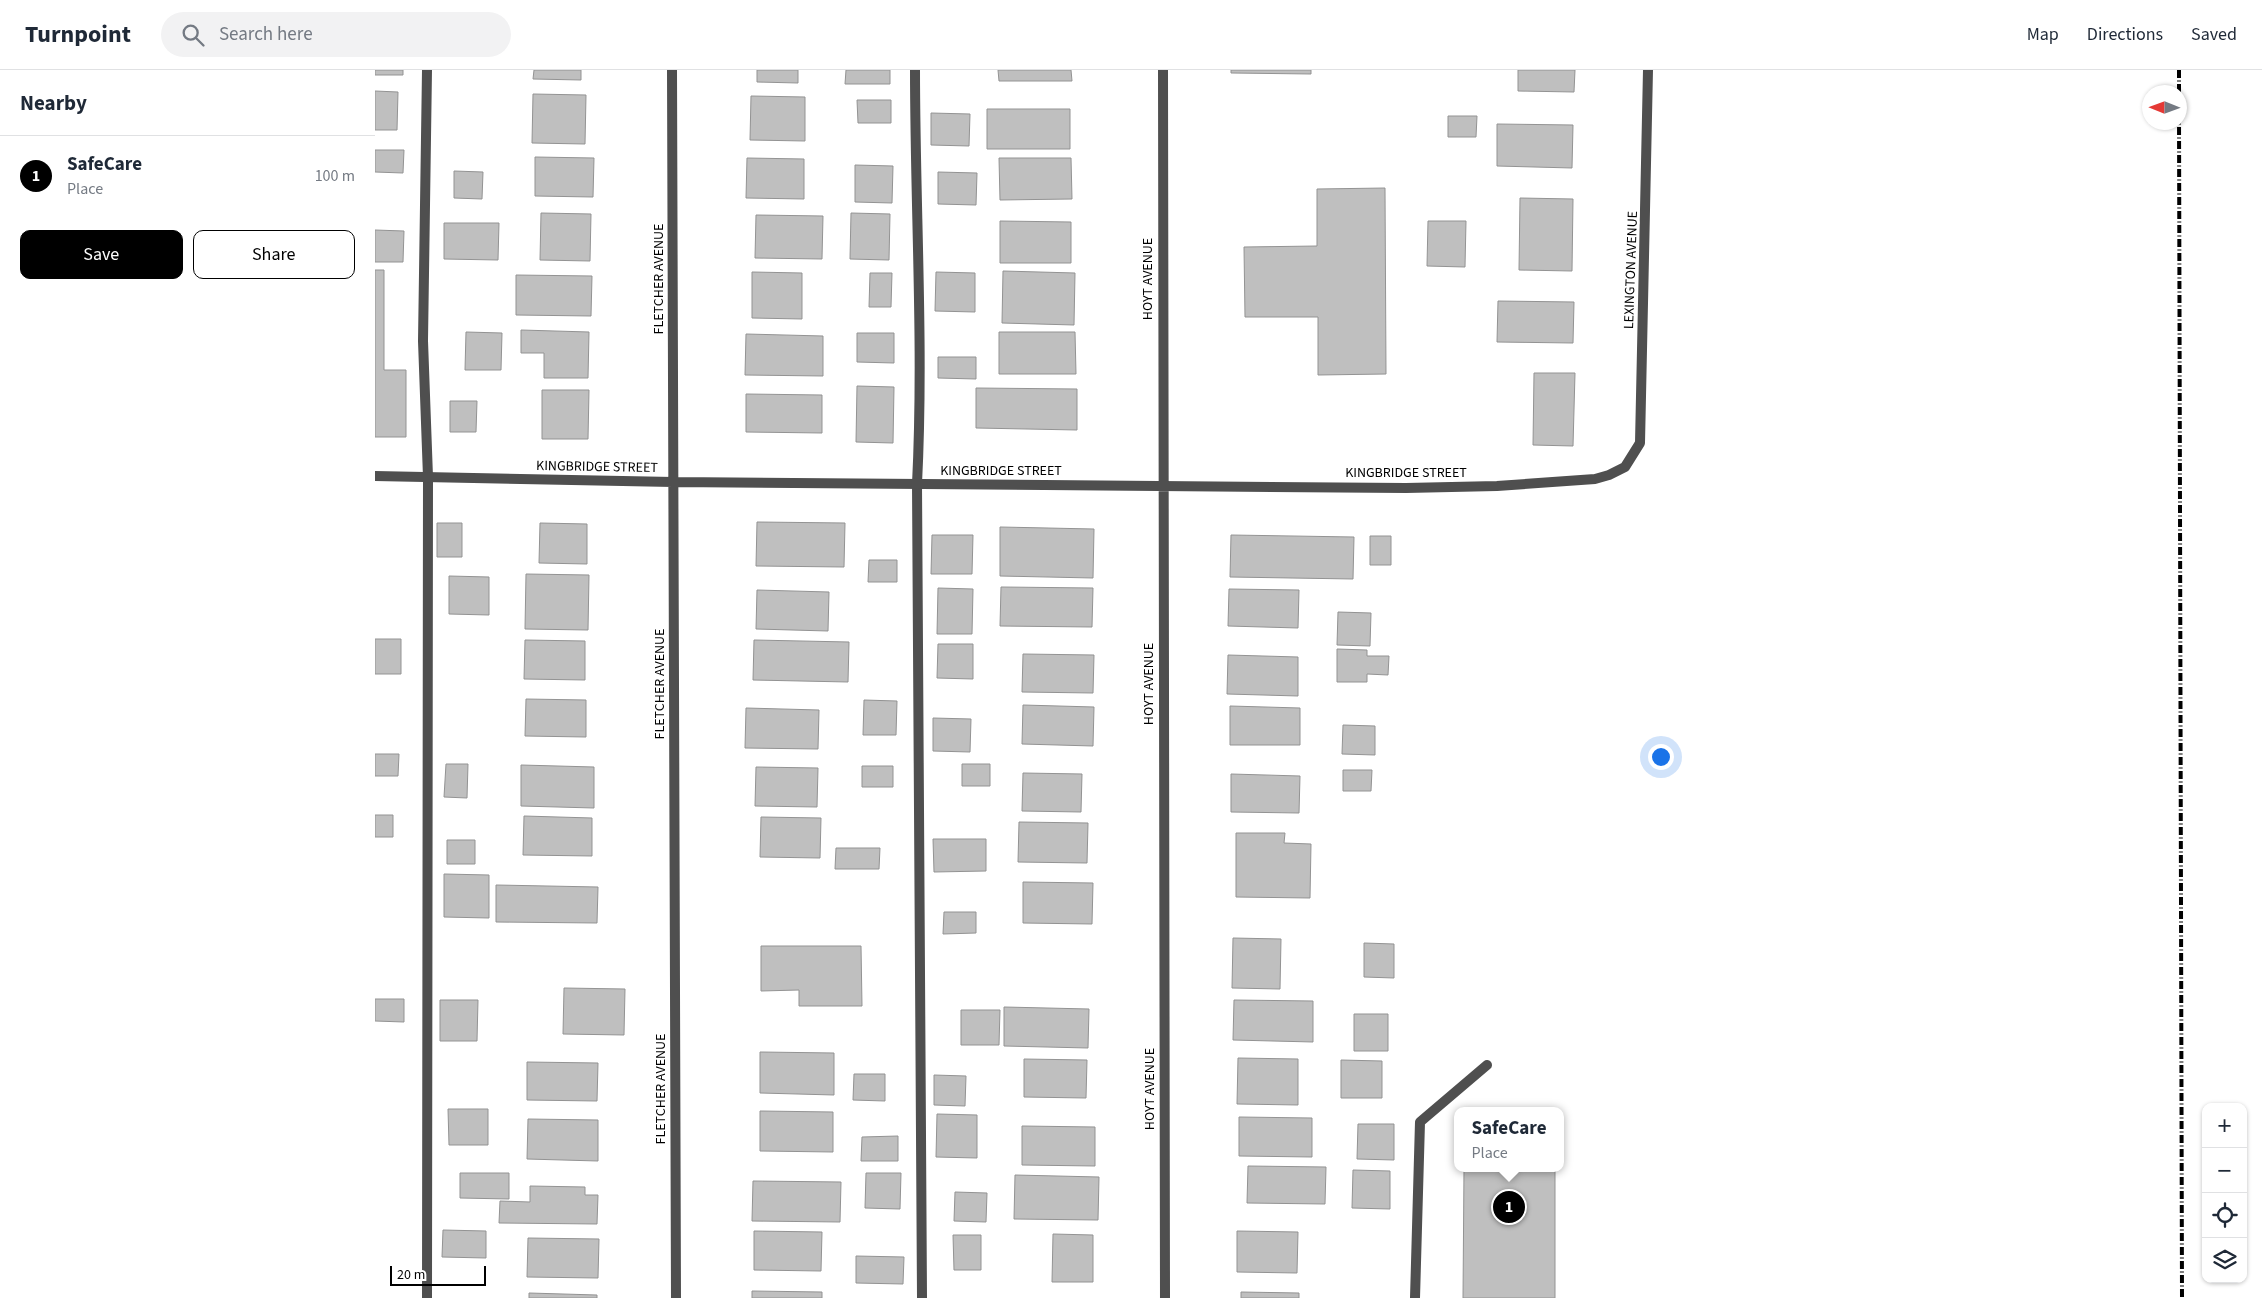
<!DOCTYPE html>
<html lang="en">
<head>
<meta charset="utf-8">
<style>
	body { margin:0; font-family:"Source Sans 3",sans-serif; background:#f2f2f3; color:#1f2937 }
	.controls { position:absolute; right:15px; bottom:15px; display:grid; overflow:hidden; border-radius:10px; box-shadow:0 1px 4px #0004 }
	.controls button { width:45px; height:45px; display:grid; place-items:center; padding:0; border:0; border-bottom:1px solid #e0e1e3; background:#fff; color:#1f2937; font:25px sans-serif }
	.compass { position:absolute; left:1767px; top:15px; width:45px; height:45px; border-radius:50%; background:#fff; box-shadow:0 1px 4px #0004; rotate:271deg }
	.scale { position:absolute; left:15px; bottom:12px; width:96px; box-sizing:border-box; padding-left:5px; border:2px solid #000; border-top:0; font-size:14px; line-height:18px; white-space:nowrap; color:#000; -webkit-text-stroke:4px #fff; paint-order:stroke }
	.you { position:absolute; left:1285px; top:686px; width:18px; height:18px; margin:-12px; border:4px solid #fff; border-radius:50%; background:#1a73e8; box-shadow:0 0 0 8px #1a73e833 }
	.badge { display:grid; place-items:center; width:32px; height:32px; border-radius:50%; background:#000; color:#fff; font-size:16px; font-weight:700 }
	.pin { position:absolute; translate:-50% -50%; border:2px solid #fff; box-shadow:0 1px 5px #0006 }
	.popup { position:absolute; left:1079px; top:1037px; width:110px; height:65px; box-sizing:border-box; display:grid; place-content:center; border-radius:10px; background:#fff; filter:drop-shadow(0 1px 4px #0005); font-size:16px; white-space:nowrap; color:#747a83 }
	.popup b { font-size:19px; color:#1f2937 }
	.popup::after { content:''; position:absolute; left:50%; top:100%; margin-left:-10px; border:10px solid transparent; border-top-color:#fff }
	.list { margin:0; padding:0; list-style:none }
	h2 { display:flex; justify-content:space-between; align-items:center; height:65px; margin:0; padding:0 20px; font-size:21px }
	h2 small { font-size:16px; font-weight:400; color:#747a83 }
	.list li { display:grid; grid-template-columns:32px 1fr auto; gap:15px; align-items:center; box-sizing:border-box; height:80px; padding:0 20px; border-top:1px solid #e0e1e3 }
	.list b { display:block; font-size:19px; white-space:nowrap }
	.list p { margin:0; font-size:16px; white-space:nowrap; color:#747a83 }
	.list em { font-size:16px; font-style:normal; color:#747a83 }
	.actions { display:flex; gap:10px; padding:15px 20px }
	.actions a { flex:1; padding:11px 0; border:1px solid #000; border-radius:10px; text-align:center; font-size:18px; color:#000 }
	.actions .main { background:#000; color:#fff }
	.icon { flex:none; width:28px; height:28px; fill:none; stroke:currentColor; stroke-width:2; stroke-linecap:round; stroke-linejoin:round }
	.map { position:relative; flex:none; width:1887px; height:1228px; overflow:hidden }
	header { display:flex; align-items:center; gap:30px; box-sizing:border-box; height:70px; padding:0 25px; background:#fff; border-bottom:1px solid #e0e1e3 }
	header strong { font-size:24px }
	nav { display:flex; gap:28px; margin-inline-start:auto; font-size:18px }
	.search { width:350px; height:45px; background:#f2f2f3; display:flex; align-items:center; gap:12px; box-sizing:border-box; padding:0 18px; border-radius:28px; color:#747a83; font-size:19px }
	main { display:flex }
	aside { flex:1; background:#fff }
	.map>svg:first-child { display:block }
</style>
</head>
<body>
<header>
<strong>Turnpoint</strong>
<div class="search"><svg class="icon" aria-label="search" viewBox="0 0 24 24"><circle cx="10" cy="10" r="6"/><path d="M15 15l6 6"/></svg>Search here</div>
<nav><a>Map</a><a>Directions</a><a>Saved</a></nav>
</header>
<main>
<aside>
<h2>Nearby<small></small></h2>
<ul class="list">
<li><span class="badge">1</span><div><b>SafeCare</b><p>Place</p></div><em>100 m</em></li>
</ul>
<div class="actions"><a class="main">Save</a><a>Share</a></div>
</aside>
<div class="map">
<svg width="1887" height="1228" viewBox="0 0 1887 1228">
	<rect width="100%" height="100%" fill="#fff"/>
	<path fill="#bfbfbf" stroke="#939393" d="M0,0H28V5H0Z
		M159,0H206V10L158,9Z
		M382,0H423V13L382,12Z
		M471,0H515V14H470Z
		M623,0H696L697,11H624Z
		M856,0H936V4L856,3Z
		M1143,0H1200L1199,22L1143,21Z
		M0,21L23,22L22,60H0Z
		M158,24L211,25L210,74L157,73Z
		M376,26L430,27V71L375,70Z
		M482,30H516V53H483Z
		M612,39H695V79H612Z
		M556,43L595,44L594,76L556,75Z
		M1073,46H1102L1101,67H1073Z
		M1122,54L1198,55L1197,98L1122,96Z
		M0,80H29L28,103L0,102Z
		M160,87L219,88L218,127L160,126Z
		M372,88L429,89V129L371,128Z
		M624,88H696L697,129L625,130Z
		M480,95L518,96L517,133L480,132Z
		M79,101L108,102L107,129L79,128Z
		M563,102L602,103L601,135L563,134Z
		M1010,118L1011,304L943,305V247H870L869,177L942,176V119Z
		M1145,128L1198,129L1197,201L1144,200Z
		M166,143L216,144L215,191L165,190Z
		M476,143L515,144L514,190L475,189Z
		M381,145L448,146L447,189L380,188Z
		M625,151L696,152V193H625Z
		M1053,151H1091L1090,197L1052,196Z
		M69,153H124L123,190L69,189Z
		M0,160L29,161L28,192H0Z
		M0,200H9V300H31V367H0Z
		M628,201L700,203L699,255L627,253Z
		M377,202L427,203V249L377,248Z
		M561,202L600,203V242L560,241Z
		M495,203H517L516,237H494Z
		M141,205L217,206L216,246L141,245Z
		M1123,231L1199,232L1198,273L1122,272Z
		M146,260L214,262L213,308H169V283H146Z
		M91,262L127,263L126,300H90Z
		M624,262H700L701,304H624Z
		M482,263H519V293L482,292Z
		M371,264L448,266V306L370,305Z
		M563,287H601V309L563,308Z
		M1159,303H1200L1198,376L1158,375Z
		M482,316L519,317L518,373L481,372Z
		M601,318L702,319V360L601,358Z
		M167,320H214L213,369H167Z
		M371,324L447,325V363L371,362Z
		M75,331H102L101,362H75Z
		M382,452L470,453L469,497L381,496Z
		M62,453H87V487H62Z
		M165,453L212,454V494L164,493Z
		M625,457L719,459L718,508L625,506Z
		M557,465H598L597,504H556Z
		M856,465L979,467L978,509L855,507Z
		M995,466H1016V495H995Z
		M494,490H522V512H493Z
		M151,504L214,505L213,560L150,559Z
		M74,506L114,507V545L74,544Z
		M626,517L718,518L717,557L625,556Z
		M563,518L598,519L597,564H562Z
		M854,519L924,520L923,558L853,556Z
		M382,520L454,522L453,561L381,559Z
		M963,542L996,543L995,576L962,575Z
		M0,569H26V604H0Z
		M150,570L210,571V610L149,609Z
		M379,570L474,572L473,612L378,610Z
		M563,574H598V609L562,608Z
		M962,579L992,580V586H1014L1013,605L992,604V612H962Z
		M648,584L719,585L718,623L647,622Z
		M853,585L923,587V626L852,624Z
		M151,629L211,630V667L150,666Z
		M489,630L522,631L521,665H488Z
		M648,635L719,637L718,676L647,674Z
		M855,636L925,638V675H855Z
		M371,638L444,640L443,679L370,678Z
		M558,648L596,649L595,682L558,681Z
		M968,655L1000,656V685L967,684Z
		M0,684H24L23,706H0Z
		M71,694H93L92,728L69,727Z
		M587,694H615V716H587Z
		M146,695L219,697V738L146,736Z
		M487,696H518V717H487Z
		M381,697L443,698L442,737L380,736Z
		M968,700H997L996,721H968Z
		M648,703L707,704L706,742L647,741Z
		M856,704L925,706L924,743L856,742Z
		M0,745H18V767H0Z
		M149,746L217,748V786L148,785Z
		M386,747L446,748L445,788L385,787Z
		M644,752L713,753L712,793L643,792Z
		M861,763H910L909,773L936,774L935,828L861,827Z
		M558,769H611V801L559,802Z
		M72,770H100V794H72Z
		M461,778H505L504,799H460Z
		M69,804L114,805V848L69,847Z
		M648,812L718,813L717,854L648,853Z
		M121,815L223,817L222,853L121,852Z
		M569,842H601V863L568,864Z
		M858,868L906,869L905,919L857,918Z
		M989,873L1019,874V908L989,907Z
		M386,876H486L487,936H424V920L386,921Z
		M189,918L250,919L249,965L188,964Z
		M0,929H29V952L0,951Z
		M65,930H103L102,971H65Z
		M859,930L938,931V972L858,970Z
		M629,937L714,939L713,978L629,976Z
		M586,940H625L624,975H586Z
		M979,944H1013V981H979Z
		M385,982L459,983V1025L385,1023Z
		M863,988L923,989V1035L862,1034Z
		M649,989L712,990L711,1028L649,1027Z
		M966,990L1007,991V1028H966Z
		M152,992L223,993L222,1031L152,1030Z
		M479,1004H510V1031L478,1030Z
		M559,1005L591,1006L590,1036L559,1035Z
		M73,1039H113V1075H74Z
		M385,1041L458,1042V1082L385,1081Z
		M562,1044L602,1045V1088L561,1087Z
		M864,1047L937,1048V1087L864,1086Z
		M153,1049L223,1050V1091L152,1089Z
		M983,1054H1019V1090L982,1089Z
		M647,1056L720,1057V1096L647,1095Z
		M523,1066V1091H486L487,1067Z
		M873,1096L951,1097L950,1134L872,1133Z
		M1089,1098H1180V1228H1088Z
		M978,1100L1015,1101V1139L977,1138Z
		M85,1103H134V1129L85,1128Z
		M491,1103H526L525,1139L490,1138Z
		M640,1105L724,1107L723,1150L639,1149Z
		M378,1111L466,1112L465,1152L377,1151Z
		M155,1116L210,1117V1125H223L222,1154L124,1153L125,1131L155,1132Z
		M580,1122L612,1123L611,1152L579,1151Z
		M68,1160L111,1161V1188L67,1187Z
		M379,1161L447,1162L446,1201L379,1200Z
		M862,1161L923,1162L922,1203L862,1202Z
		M678,1164L718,1165V1212H677Z
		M578,1165H606V1200H579Z
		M153,1168L224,1169L223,1208L152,1207Z
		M481,1186L529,1187L528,1214L481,1213Z
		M377,1221L447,1222V1228H377Z
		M866,1222L924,1223V1228H866Z
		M154,1223L222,1225V1228H154Z"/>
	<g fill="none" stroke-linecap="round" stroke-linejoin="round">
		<path stroke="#4f4f4f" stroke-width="10" d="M540,0C540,138 549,276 542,414L547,1228
			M52,1228L53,407L48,271L52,0
			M1040,1228L1045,1052L1112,995"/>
		<path stroke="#4f4f4f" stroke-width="10" d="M297,0L301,1228
			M788,0L790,1228
			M0,406L298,412L1031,418L1122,416L1220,409L1234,405L1250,397L1265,373L1273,0"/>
		<path stroke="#000" stroke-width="4" stroke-dasharray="8 2.5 1 2.5" stroke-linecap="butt" d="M1804,0V22
			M1804,43L1807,1228"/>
	</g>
	<g text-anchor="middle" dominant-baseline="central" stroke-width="5" stroke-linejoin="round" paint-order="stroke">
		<g font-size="14" fill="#000" stroke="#fff">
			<text transform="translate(1256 200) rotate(-88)">LEXINGTON AVENUE</text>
			<text transform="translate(284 209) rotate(-90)">FLETCHER AVENUE</text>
			<text transform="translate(773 209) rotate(-90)">HOYT AVENUE</text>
			<text transform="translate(222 397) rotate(1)">KINGBRIDGE STREET</text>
			<text x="626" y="401">KINGBRIDGE STREET</text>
			<text x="1031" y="403">KINGBRIDGE STREET</text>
			<text transform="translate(285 614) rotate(-90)">FLETCHER AVENUE</text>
			<text transform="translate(774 614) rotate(-90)">HOYT AVENUE</text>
			<text transform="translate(286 1019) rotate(-90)">FLETCHER AVENUE</text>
			<text transform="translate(775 1019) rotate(-90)">HOYT AVENUE</text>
		</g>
	</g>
</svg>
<div class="controls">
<button>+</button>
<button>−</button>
<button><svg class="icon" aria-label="locate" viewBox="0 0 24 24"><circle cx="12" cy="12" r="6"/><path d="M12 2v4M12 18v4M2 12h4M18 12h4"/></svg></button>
<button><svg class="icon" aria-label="layers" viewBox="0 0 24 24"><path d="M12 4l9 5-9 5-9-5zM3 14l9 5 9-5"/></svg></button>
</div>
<svg class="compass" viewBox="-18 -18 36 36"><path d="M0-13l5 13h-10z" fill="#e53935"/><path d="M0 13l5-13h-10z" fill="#747a83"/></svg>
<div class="scale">20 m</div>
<div class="you"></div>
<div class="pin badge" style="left:1134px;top:1137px">1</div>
<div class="popup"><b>SafeCare</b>Place</div>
</div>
</main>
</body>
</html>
